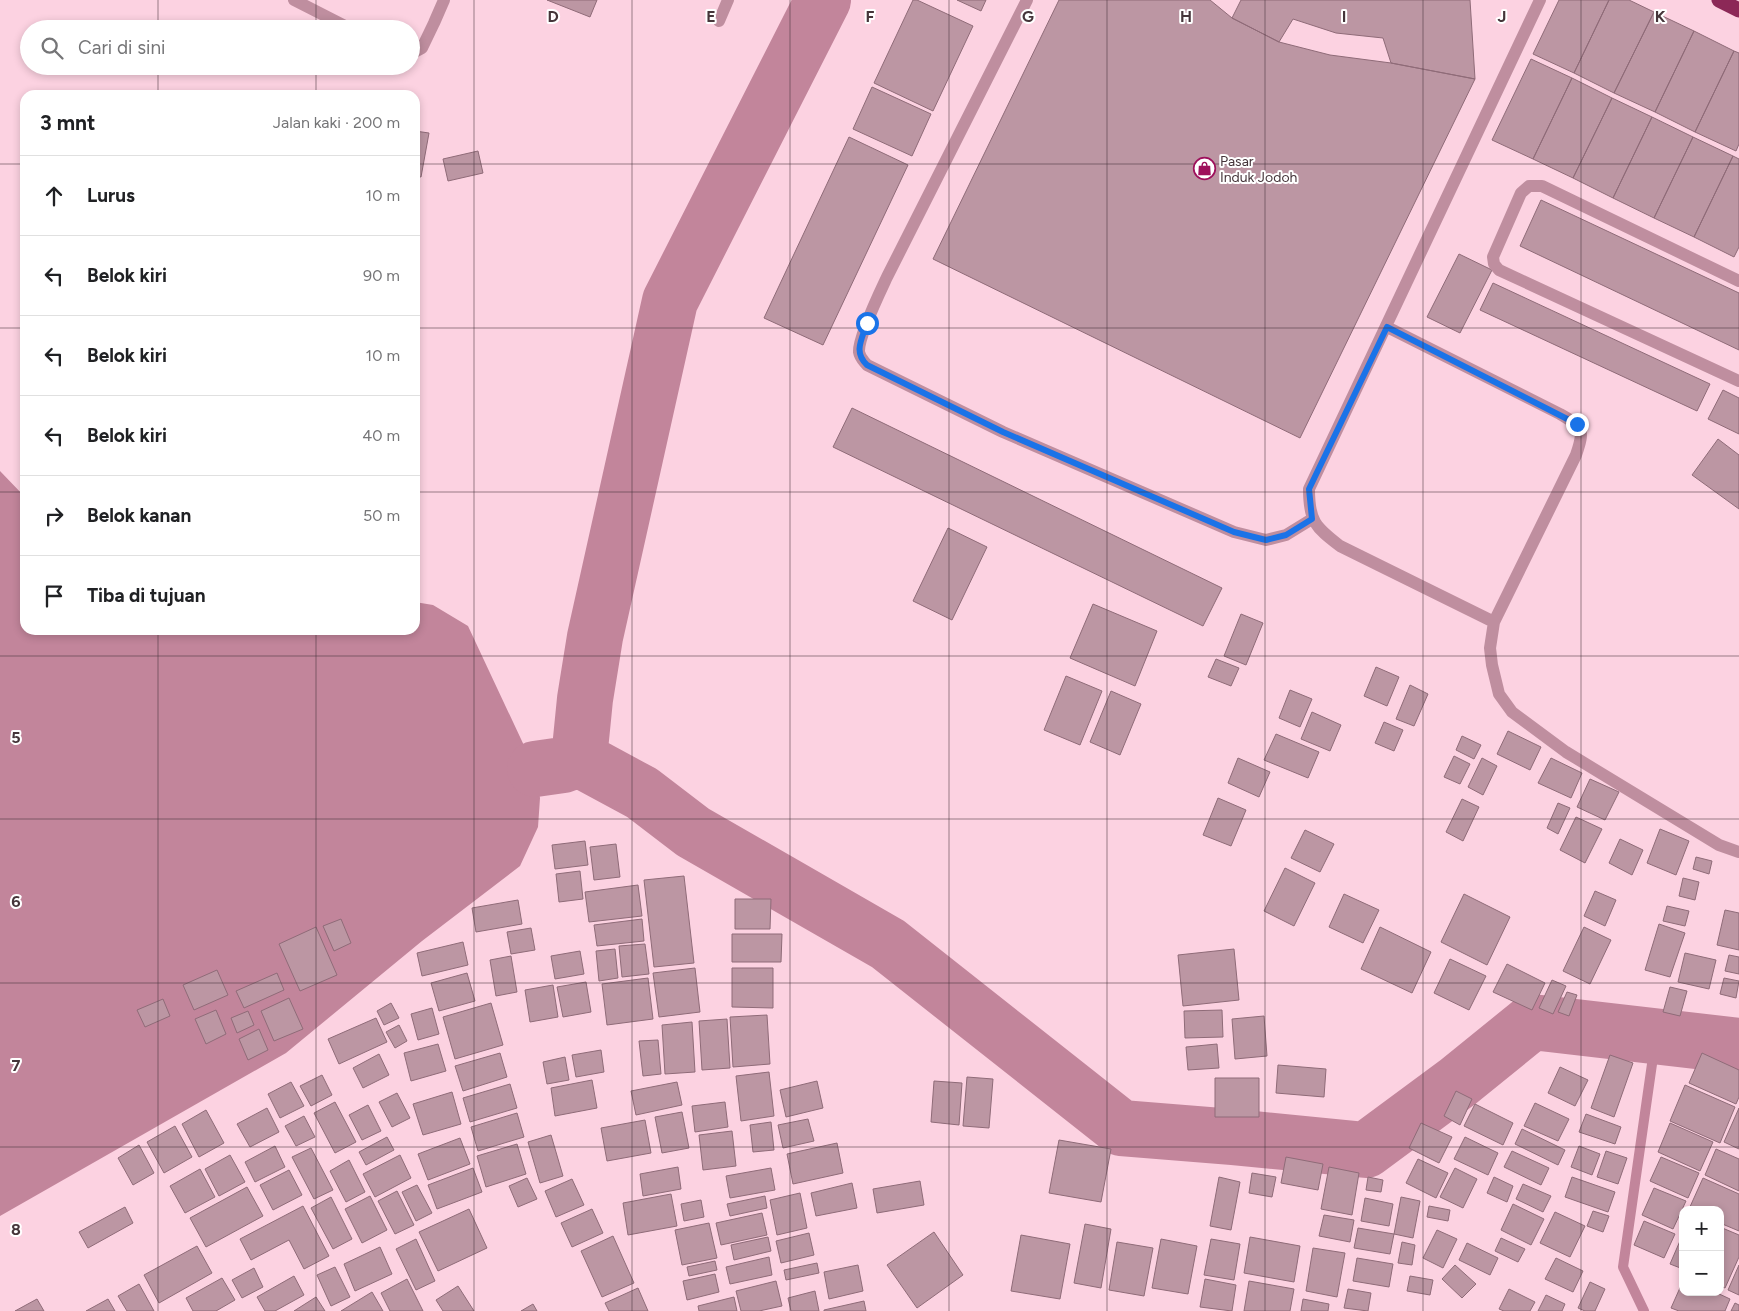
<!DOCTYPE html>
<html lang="id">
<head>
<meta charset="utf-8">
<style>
	body { margin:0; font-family:Figtree,sans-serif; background:#f2f2f2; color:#202124 }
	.controls { position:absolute; right:15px; bottom:15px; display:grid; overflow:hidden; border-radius:10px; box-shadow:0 2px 8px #0003 }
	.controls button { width:45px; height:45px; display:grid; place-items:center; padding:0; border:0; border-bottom:1px solid #e0e0e0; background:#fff; color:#202124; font:25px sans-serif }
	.stop { position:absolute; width:15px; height:15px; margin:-11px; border:4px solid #1a73e8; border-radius:50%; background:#fff }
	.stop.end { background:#1a73e8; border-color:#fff; box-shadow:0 1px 5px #0008 }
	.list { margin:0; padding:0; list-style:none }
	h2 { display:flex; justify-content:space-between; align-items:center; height:65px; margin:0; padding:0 20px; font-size:21px }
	h2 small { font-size:16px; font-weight:400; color:#757577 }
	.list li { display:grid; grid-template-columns:32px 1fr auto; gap:15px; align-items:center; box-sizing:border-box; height:80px; padding:0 20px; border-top:1px solid #e0e0e0 }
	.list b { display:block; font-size:19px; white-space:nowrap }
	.list em { font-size:16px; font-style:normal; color:#757577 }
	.icon { flex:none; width:28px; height:28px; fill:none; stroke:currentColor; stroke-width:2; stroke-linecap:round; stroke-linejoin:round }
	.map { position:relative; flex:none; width:1739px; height:1311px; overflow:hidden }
	.search { position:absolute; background:#fff; box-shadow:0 2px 8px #0003; left:20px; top:20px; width:400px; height:55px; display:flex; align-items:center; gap:12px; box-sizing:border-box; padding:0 18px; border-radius:28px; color:#757577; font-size:19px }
	.panel { position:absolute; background:#fff; box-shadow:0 2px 8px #0003; left:20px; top:90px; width:400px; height:545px; border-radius:15px }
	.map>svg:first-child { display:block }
</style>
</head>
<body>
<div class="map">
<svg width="1739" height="1311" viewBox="0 0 1739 1311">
	<rect width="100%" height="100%" fill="#fcd2e1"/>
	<path fill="#c2859b" d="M0,471L25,497V630H415V602L433,605L468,626L535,769L540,798L538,827L520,866L422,941L286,1053L0,1216Z"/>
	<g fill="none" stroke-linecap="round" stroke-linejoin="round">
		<path stroke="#c2859b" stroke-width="10" d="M1644,1311L1623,1267L1656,1036"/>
		<path stroke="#c2859b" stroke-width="56" d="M579,759L642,793L693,832L888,944L1121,1128L1233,1137L1366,1150L1458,1082L1532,1022L1739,1046
			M535,769L563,765L579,759L585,699L595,637L670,301L823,0"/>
	</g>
	<path fill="#bc96a3" stroke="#8f6b78" d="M547,0H597L590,17Z
		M913,0H917L973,26L933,111L874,83Z
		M957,0H986L981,11Z
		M1059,0H1210L1232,18L1279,42L1330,55L1391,63L1475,79L1300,438L933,259Z
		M1241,0H1470L1475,79L1391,63L1383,38L1336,33L1293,19L1279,42L1232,18Z
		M1559,0H1609L1574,73L1533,54Z
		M1609,0H1629L1654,12L1614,93L1574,73Z
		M1654,12L1694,31L1655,112L1614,93Z
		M1694,31L1734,51L1695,132L1655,112Z
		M1734,51L1739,53V144L1736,151L1695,132Z
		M1531,59L1572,78L1533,159L1492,140Z
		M1572,78L1612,98L1573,178L1533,159Z
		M872,87L931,114L912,156L853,129Z
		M1612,98L1652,117L1613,198L1573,178Z
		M1652,117L1693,137L1654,218L1613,198Z
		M415,131L429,133L421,177L415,176Z
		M849,137L908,165L823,345L764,318Z
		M1693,137L1733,156L1694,237L1654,218Z
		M478,151L483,173L448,181L443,159Z
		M1733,156L1739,159V247L1734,257L1694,237Z
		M1541,200L1739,293V350L1520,246Z
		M1459,254L1492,270L1460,333L1427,317Z
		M1493,283L1710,384L1697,411L1480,310Z
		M1723,390L1739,398V434L1708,419Z
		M852,408L1222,588L1203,626L833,447Z
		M1718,439L1739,455V509L1692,475Z
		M948,528L987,547L952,620L913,601Z
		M1093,604L1157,631L1135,686L1070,658Z
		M1241,614L1263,623L1246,665L1224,656Z
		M1216,659L1239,668L1231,686L1208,677Z
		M1376,667L1399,677L1387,706L1364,696Z
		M1066,676L1102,691L1080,745L1044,730Z
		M1410,685L1428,694L1414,726L1396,719Z
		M1290,690L1312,699L1300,727L1279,718Z
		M1111,691L1141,704L1120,755L1090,742Z
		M1312,712L1341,725L1330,751L1301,739Z
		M1384,722L1403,730L1394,751L1375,743Z
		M1508,731L1541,747L1530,770L1497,754Z
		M1276,734L1319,752L1308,778L1264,760Z
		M1462,736L1481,745L1474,759L1456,750Z
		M1454,756L1470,764L1460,784L1444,777Z
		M1238,758L1270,772L1259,797L1228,783Z
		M1482,758L1497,766L1483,795L1468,787Z
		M1551,758L1582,773L1571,798L1538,783Z
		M1590,779L1619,792L1605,820L1577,807Z
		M1218,798L1246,810L1231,846L1203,835Z
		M1462,799L1479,807L1463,841L1446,832Z
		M1558,803L1570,808L1558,834L1547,828Z
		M1576,817L1602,829L1585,863L1560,850Z
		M1660,829L1689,841L1676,875L1647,863Z
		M1305,830L1334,844L1320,872L1291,858Z
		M1620,839L1643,850L1632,875L1609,863Z
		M585,841L588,865L555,869L552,845Z
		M616,844L620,877L594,880L590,847Z
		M1696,857L1712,861L1709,874L1693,869Z
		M1285,868L1315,883L1294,926L1264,911Z
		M580,871L583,899L559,902L556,874Z
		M684,876L694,963L654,967L644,880Z
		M1683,878L1699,882L1695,900L1679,896Z
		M638,885L642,916L589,922L585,892Z
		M1595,891L1616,900L1605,926L1584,916Z
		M1344,894L1379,910L1363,943L1329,927Z
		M1464,894L1510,917L1487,965L1441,942Z
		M735,899H771L770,929H735Z
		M518,900L522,924L476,932L472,908Z
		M1667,906L1689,911L1685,926L1663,921Z
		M1725,910L1739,913V950L1717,945Z
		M341,919L351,943L334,951L323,926Z
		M642,919L644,941L597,946L594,925Z
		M1659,924L1685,933L1670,977L1645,970Z
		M316,927L337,975L300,991L279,944Z
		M1380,927L1431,952L1412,993L1361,969Z
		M1584,927L1611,940L1590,984L1563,971Z
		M531,928L535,950L511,954L507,932Z
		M732,934H782L781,962H732Z
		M463,942L468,965L422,976L417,953Z
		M645,944L649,974L622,977L619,946Z
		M615,949L618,978L599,981L596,951Z
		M1234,949L1239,1000L1183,1006L1178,955Z
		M580,951L584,974L555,979L551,956Z
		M1685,953L1716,960L1709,989L1678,982Z
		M1729,955L1739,957V974L1725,971Z
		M511,956L517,992L496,996L490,960Z
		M1450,959L1486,976L1469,1010L1434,993Z
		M1507,964L1545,983L1532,1010L1493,992Z
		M695,968L700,1012L659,1017L653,973Z
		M732,968H773V1008L732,1007Z
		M217,970L228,995L194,1010L183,985Z
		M277,973L284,990L244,1008L236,991Z
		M467,973L475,1001L439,1011L431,983Z
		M648,978L653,1019L607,1025L602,984Z
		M1724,978L1739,981L1736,998L1720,994Z
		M1552,980L1566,986L1553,1014L1539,1008Z
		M586,982L591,1012L563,1017L557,987Z
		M553,985L558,1017L530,1022L525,990Z
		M1670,987L1687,991L1680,1016L1663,1012Z
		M1567,992L1577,995L1569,1016L1558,1012Z
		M289,998L303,1029L274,1041L261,1011Z
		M163,999L170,1016L145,1027L137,1010Z
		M391,1003L399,1018L384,1025L377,1011Z
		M491,1003L503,1045L455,1059L443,1017Z
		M432,1008L439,1034L418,1040L411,1014Z
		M216,1010L226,1034L206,1044L195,1019Z
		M1222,1010L1223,1037L1185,1038L1184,1011Z
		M248,1011L254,1025L237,1033L231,1018Z
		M767,1015L770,1064L733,1067L730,1017Z
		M1264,1016L1267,1056L1235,1059L1232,1019Z
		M376,1018L387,1042L339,1064L328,1039Z
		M727,1019L730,1068L702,1070L699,1021Z
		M692,1022L695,1072L665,1074L662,1025Z
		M399,1025L407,1041L395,1048L386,1032Z
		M259,1029L268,1050L248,1060L239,1039Z
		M658,1040L661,1074L643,1076L639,1041Z
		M438,1044L446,1071L411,1081L404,1053Z
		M1217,1044L1219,1068L1188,1070L1186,1047Z
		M601,1050L604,1072L576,1077L572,1055Z
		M500,1053L507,1077L463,1091L455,1066Z
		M1702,1053L1739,1070V1097L1736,1104L1689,1083Z
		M379,1054L389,1075L363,1088L353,1068Z
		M1610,1055L1633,1063L1614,1117L1591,1108Z
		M565,1057L569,1080L547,1084L543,1062Z
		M1278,1065L1326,1069L1324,1097L1276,1093Z
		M1560,1067L1588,1080L1575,1106L1548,1093Z
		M769,1072L774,1116L741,1121L736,1076Z
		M322,1075L332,1095L311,1106L300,1086Z
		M967,1077L993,1079L989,1128L963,1126Z
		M1215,1078H1259V1117H1215Z
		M592,1080L597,1108L555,1116L551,1088Z
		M817,1081L823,1108L786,1117L780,1090Z
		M934,1081L962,1083L959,1125L931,1122Z
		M291,1082L304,1106L280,1118L268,1094Z
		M677,1082L682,1105L636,1115L631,1091Z
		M510,1084L517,1108L470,1122L463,1098Z
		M1685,1085L1735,1107L1720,1143L1670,1121Z
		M1456,1091L1472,1099L1460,1125L1444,1116Z
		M452,1092L461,1124L423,1135L413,1104Z
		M397,1093L410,1118L392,1127L379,1102Z
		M335,1102L356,1142L335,1153L314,1113Z
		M725,1102L728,1127L695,1132L692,1106Z
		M1535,1103L1569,1119L1558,1141L1524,1126Z
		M1475,1104L1513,1123L1503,1145L1464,1126Z
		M368,1105L381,1131L362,1140L349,1115Z
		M267,1108L279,1132L250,1147L237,1124Z
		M1739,1108V1149L1724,1142Z
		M206,1110L224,1143L199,1157L182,1124Z
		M682,1112L689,1148L662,1153L655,1117Z
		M517,1113L524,1137L478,1151L471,1127Z
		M1586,1114L1621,1127L1615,1144L1579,1132Z
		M304,1116L315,1137L296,1146L285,1126Z
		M808,1119L814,1141L783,1148L778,1125Z
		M645,1120L651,1153L607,1161L601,1128Z
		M771,1122L774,1150L753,1152L750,1125Z
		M1421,1123L1452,1137L1439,1163L1409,1148Z
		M1670,1123L1713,1142L1700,1171L1658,1152Z
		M175,1126L192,1157L164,1173L147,1142Z
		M1522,1129L1565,1150L1558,1165L1515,1144Z
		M732,1131L736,1166L703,1170L699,1135Z
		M551,1135L563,1176L540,1183L528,1142Z
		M387,1137L394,1150L366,1165L359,1152Z
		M1465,1137L1498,1153L1488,1175L1454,1159Z
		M460,1138L470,1164L428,1180L418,1154Z
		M1059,1140L1111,1149L1101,1202L1049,1193Z
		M837,1143L843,1173L793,1184L787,1154Z
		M517,1144L526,1174L486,1187L477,1156Z
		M139,1145L154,1173L133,1185L118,1158Z
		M275,1146L285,1167L255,1182L245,1162Z
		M1579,1146L1600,1154L1592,1175L1571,1167Z
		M311,1148L333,1190L314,1199L292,1157Z
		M1716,1149L1739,1159V1191L1705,1175Z
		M1512,1151L1549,1168L1541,1185L1504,1167Z
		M1606,1151L1627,1158L1618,1184L1597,1177Z
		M230,1155L245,1182L219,1196L205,1169Z
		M400,1155L411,1178L375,1197L363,1174Z
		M1286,1157L1323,1164L1318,1190L1281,1183Z
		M1661,1157L1699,1173L1688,1198L1650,1181Z
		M1418,1159L1448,1173L1436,1198L1406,1183Z
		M349,1160L365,1192L346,1202L330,1171Z
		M678,1167L681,1189L643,1196L640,1174Z
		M1329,1167L1359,1173L1352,1215L1321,1209Z
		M473,1168L482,1192L437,1209L428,1185Z
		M771,1168L775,1190L730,1198L726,1176Z
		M1455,1168L1477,1179L1463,1208L1440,1197Z
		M200,1169L215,1197L185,1213L170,1186Z
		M289,1170L302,1195L273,1210L260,1185Z
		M1252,1173L1276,1177L1272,1197L1249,1193Z
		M1219,1177L1240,1182L1231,1230L1210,1226Z
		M1368,1177L1383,1180L1381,1192L1366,1190Z
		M1494,1177L1513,1186L1507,1202L1487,1193Z
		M1572,1177L1615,1192L1608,1212L1565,1197Z
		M527,1178L537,1199L518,1207L509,1186Z
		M1703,1178L1739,1194V1231L1720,1223V1210L1689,1209Z
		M572,1179L584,1205L556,1217L545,1191Z
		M920,1181L924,1205L877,1213L873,1189Z
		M852,1183L857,1208L816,1216L811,1193Z
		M1523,1184L1551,1196L1543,1212L1516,1199Z
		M417,1185L432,1213L416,1221L402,1192Z
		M247,1187L263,1216L206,1247L190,1218Z
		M1654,1188L1686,1201L1673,1229L1642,1215Z
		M397,1191L414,1225L395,1234L378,1201Z
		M800,1193L807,1228L777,1235L770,1200Z
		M671,1194L677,1226L628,1235L623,1203Z
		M370,1196L387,1230L362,1243L345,1209Z
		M765,1196L767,1208L730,1216L727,1204Z
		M331,1197L352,1239L333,1249L311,1208Z
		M1401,1197L1420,1201L1413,1238L1394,1234Z
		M1365,1198L1393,1204L1389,1226L1361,1221Z
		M701,1200L704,1217L684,1221L681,1204Z
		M1513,1204L1544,1219L1531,1245L1501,1230Z
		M303,1206L329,1256L304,1269L289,1240L251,1260L240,1239Z
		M1429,1206L1450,1210L1448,1221L1427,1217Z
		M125,1207L133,1223L88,1248L79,1232Z
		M469,1209L487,1248L438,1271L419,1232Z
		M592,1209L603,1233L572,1247L561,1223Z
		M1593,1211L1609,1216L1603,1232L1587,1226Z
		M1555,1212L1585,1226L1570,1257L1540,1243Z
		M762,1213L767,1235L721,1245L716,1223Z
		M1324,1215L1354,1220L1350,1242L1319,1236Z
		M1644,1221L1675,1234L1664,1258L1634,1245Z
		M709,1223L717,1258L682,1265L675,1230Z
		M1085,1224L1111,1229L1101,1288L1074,1283Z
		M1720,1227L1739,1235V1257L1725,1288L1720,1286Z
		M1358,1228L1394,1234L1390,1254L1354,1248Z
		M1437,1230L1457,1239L1443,1268L1423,1258Z
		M934,1232L963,1275L917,1308L887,1265Z
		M809,1233L814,1255L781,1263L776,1241Z
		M1683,1234V1269L1670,1264Z
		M1021,1235L1070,1244L1060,1299L1011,1291Z
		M613,1236L634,1283L602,1297L581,1251Z
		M768,1237L771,1251L734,1260L731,1245Z
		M1250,1237L1300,1246L1294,1282L1244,1273Z
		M1501,1238L1525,1249L1518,1262L1495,1251Z
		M416,1239L435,1281L416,1290L396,1249Z
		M1161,1239L1197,1246L1188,1294L1152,1288Z
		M1211,1239L1240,1244L1234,1280L1204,1275Z
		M1117,1242L1153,1248L1144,1296L1109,1290Z
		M1402,1242L1415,1245L1412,1265L1398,1263Z
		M1467,1243L1498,1258L1490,1275L1459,1260Z
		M197,1246L212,1273L159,1303L144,1275Z
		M380,1247L392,1274L355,1291L344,1264Z
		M1313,1248L1345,1253L1337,1297L1306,1291Z
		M769,1257L772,1275L730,1284L726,1267Z
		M1357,1258L1393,1264L1389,1287L1353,1281Z
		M1556,1258L1583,1271L1573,1292L1545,1279Z
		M715,1261L717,1270L689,1276L687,1267Z
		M817,1263L819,1273L786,1280L784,1270Z
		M858,1265L863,1291L829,1299L824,1272Z
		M1455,1265L1476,1284L1462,1298L1442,1279Z
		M1739,1265V1295L1728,1290Z
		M335,1267L350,1297L331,1306L317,1275Z
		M254,1268L263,1287L242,1298L232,1280Z
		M715,1274L719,1292L687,1300L683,1281Z
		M294,1276L304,1295L275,1311H265L257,1297Z
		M1410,1276L1433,1280L1430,1295L1407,1291Z
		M222,1278L235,1300L216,1311H193L186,1298Z
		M407,1279L423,1311H390L381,1293Z
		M1205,1279L1236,1285L1232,1311L1200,1307Z
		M776,1281L782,1306L759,1311H741L736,1291Z
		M1249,1281L1294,1289L1290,1311H1244Z
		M1683,1281V1292H1715L1730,1299L1725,1311H1679L1671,1308Z
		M1590,1282L1605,1289L1595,1311H1585L1578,1308Z
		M139,1284L154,1311H127L118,1296Z
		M458,1286L474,1311H443L436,1300Z
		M638,1288L648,1311H609L605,1303Z
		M1348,1289L1371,1293L1368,1311L1344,1308Z
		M1509,1289L1535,1302L1530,1311H1504L1499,1309Z
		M815,1291L819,1311H791L788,1298Z
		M372,1292L383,1311H341Z
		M1546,1295L1565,1304L1562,1311H1538Z
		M316,1297L325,1311H294Z
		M734,1297L737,1311H699L698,1306Z
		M37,1299L44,1311H15Z
		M108,1299L115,1311H86Z
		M1303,1299L1329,1304L1328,1311H1301Z
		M864,1301L866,1311H824V1310Z
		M1735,1303L1739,1305V1311H1731Z
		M533,1304L537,1311H521Z"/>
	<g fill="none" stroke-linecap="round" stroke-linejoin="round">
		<path stroke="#bf8e9f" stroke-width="12" d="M1027,0L887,277C880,292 858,337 859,352C860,358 863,360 867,365L1003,432L1234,532L1266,540L1286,535L1312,519
			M1540,0L1309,489C1309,521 1315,527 1340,546L1494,622L1490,648L1492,665L1499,694L1512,712L1566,752L1719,845L1739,852
			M1739,281L1542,186H1529L1521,193L1493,257L1494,264L1499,270L1739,381
			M1387,327L1560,414C1583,427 1585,429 1576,455L1494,622"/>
		<path stroke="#bf8e9f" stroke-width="12" d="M294,0L351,29
			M719,21L728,0
			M411,54L422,48L434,23L444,0"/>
		<path stroke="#8c2857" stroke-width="15" d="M1719,0L1739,10"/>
	</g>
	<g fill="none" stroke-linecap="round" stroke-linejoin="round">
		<path stroke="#1a73e8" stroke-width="6" d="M867,323C862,339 853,352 867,365L1003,432L1234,532L1266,540L1286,535L1312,519L1309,489L1387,327L1577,424"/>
	</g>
	<path fill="none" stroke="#45353a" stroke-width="1" stroke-opacity="0.55" d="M158,0V29M316,0V29M474,0V1311M632,0V1311M790,0V1311M949,0V1311M1107,0V1311M1265,0V1311M1423,0V1311M1581,0V1311M158,66V95M316,66V95M0,164H25M415,164H1739M0,328H25M415,328H1739M0,492H25M415,492H1739M158,630V1311M316,630V1311M0,656H1739M0,819H1739M0,983H1739M0,1147H1739"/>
	<defs>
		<symbol id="shop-ring" viewBox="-11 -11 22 22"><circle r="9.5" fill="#fff" stroke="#9e105c" stroke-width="1.5"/><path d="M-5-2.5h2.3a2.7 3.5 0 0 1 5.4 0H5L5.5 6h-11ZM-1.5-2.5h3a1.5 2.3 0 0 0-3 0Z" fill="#9e105c"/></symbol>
	</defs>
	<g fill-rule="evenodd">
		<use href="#shop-ring" x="1192" y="156" width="25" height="25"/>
	</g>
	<g text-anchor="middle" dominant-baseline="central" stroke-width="4" stroke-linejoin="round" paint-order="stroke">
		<g font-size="14" fill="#45353a" stroke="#fff" text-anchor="start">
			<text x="1220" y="161">Pasar<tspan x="1220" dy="16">Induk Jodoh</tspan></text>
		</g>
	</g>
	<g font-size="16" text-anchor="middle" font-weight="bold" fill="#45353a" stroke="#fff" stroke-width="4" stroke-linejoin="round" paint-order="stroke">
		<text x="553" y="22">D</text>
		<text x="711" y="22">E</text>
		<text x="870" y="22">F</text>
		<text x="1028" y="22">G</text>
		<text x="1186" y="22">H</text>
		<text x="1344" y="22">I</text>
		<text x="1502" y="22">J</text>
		<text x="1660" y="22">K</text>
		<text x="16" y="743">5</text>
		<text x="16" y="907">6</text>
		<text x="16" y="1071">7</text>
		<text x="16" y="1235">8</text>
	</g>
</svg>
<div class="controls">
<button>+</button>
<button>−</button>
</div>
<div class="stop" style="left:867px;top:323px"></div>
<div class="stop end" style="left:1577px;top:424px"></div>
<div class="search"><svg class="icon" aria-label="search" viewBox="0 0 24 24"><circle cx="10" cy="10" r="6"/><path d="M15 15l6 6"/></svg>Cari di sini</div>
<section class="panel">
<h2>3 mnt<small>Jalan kaki · 200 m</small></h2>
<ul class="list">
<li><svg class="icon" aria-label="ahead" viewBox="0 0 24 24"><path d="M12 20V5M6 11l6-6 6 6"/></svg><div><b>Lurus</b></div><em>10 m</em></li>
<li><svg class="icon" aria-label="left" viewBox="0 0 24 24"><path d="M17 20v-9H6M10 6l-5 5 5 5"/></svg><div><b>Belok kiri</b></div><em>90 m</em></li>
<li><svg class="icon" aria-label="left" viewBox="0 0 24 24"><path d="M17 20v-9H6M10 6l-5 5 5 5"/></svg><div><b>Belok kiri</b></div><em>10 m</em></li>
<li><svg class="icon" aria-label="left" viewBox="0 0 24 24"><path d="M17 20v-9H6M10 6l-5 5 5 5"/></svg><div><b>Belok kiri</b></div><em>40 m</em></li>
<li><svg class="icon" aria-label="right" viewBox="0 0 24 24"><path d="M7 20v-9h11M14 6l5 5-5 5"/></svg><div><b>Belok kanan</b></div><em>50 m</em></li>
<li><svg class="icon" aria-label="arrive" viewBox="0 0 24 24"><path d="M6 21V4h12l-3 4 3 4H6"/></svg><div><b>Tiba di tujuan</b></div></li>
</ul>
</section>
</div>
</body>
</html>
